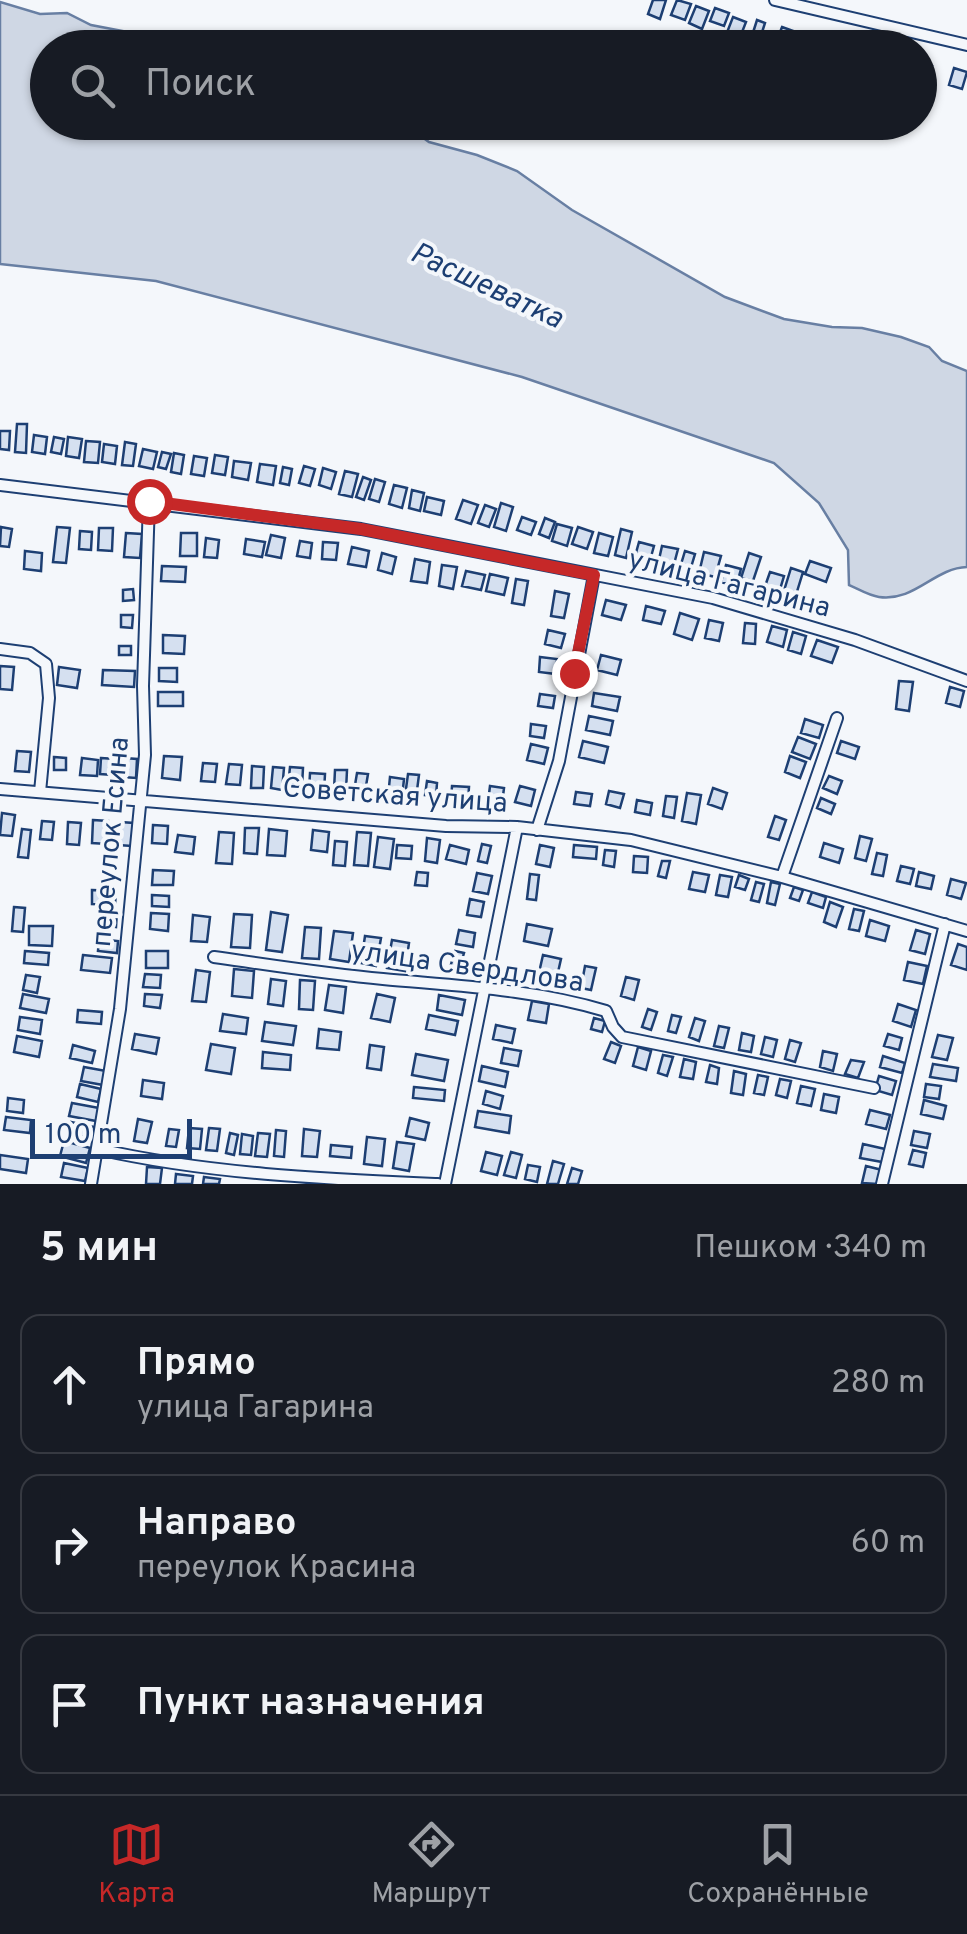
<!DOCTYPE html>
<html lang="ru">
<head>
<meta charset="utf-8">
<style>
	body { margin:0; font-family:Overpass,sans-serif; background:#242831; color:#f1f3f6 }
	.scale { position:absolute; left:30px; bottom:25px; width:162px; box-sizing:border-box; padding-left:10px; border:5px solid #1d3f73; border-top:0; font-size:28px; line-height:35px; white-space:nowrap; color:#1d3f73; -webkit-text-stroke:8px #f4f7fb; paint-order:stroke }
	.stop { position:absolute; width:30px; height:30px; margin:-22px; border:8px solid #c62828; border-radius:50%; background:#fff }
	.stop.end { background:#c62828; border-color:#fff; box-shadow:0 2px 10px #0008 }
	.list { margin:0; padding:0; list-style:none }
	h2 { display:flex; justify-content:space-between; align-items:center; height:130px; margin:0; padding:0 40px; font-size:42px }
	h2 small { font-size:32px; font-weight:400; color:#9ea1a6 }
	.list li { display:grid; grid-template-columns:65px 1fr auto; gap:30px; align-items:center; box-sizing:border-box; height:140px; margin:0 20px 20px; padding:0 20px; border:2px solid #363941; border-radius:20px }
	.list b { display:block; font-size:38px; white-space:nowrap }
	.list p { margin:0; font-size:32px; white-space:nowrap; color:#9ea1a6 }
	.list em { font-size:32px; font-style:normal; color:#9ea1a6 }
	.icon { flex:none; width:55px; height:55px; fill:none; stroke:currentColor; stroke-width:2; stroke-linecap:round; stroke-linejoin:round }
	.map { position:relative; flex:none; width:967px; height:1184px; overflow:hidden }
	.search { position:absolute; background:#171b24; box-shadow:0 2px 8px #0004; left:30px; right:30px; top:30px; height:110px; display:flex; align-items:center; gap:25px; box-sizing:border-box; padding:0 35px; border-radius:55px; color:#9ea1a6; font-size:38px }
	.sheet { height:610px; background:#171b24 }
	nav { display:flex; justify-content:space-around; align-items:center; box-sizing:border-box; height:140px; border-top:2px solid #363941; background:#171b24; font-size:28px; color:#9ea1a6 }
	nav a { display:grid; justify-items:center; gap:5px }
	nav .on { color:#c62828 }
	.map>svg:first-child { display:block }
</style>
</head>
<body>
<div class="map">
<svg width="967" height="1184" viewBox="0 0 967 1184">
	<rect width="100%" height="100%" fill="#f4f7fb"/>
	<path fill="#cfd7e4" stroke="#687fa3" stroke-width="2.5" d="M0,2L40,14L67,13L91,25L206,47L48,48V122L403,123L429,142L477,155L517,171L572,210L725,297L784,319L832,327L862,328L901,337L929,347L942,361L967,371V567C934,568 915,602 879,597C870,596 858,589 849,585L848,550L819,503L774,463L522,377L156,281L0,264Z"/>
	<path fill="#d5e0f0" stroke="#1d3f73" stroke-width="2.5" d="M653,0H666L660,19L648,14Z
		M677,0L691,4L685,20L671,15Z
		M696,6L709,11L702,29L689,23Z
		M715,8L729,13L724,26L710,21Z
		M733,17L746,22L739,40L726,35Z
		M757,20L765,23L758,45L750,42Z
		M782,27L796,32L791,45L777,40Z
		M815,37L826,41L824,48H811Z
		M920,63L932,66L927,87L920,85Z
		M954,68L967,72L962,89L949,85Z
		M17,424H27L26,453L15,452Z
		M0,431H10L9,450L0,449Z
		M34,435L47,437L45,454L32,452Z
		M54,437L64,439L61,454L51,452Z
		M68,437L82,439L79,458L66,456Z
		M86,441L100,442L98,463L84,462Z
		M125,442L136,444L133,466L122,465Z
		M104,444L117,446L115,464L102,462Z
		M143,449L157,452L153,469L139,466Z
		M162,452L171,454L166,469L158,467Z
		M174,453L184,455L181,474L171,472Z
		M215,455L228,457L225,475L212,473Z
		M194,456L207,458L204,476L191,474Z
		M234,461L251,463L248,480L232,477Z
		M260,464L276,466L273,485L257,482Z
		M304,466L315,469L310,486L299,483Z
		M283,467L292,469L289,485L280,483Z
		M323,468L336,472L331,489L319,485Z
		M345,471L358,474L352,497L339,494Z
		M363,477L371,480L364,500L356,497Z
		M375,479L385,482L379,502L369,499Z
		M394,485L407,488L402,508L389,504Z
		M412,490L424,493L420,511L409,508Z
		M427,497L444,501L441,515L424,511Z
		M463,500L478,505L471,524L456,519Z
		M501,503L513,507L506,531L494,527Z
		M485,505L496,509L489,527L478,523Z
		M522,517L536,522L531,535L517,530Z
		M545,518L555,522L549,538L539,534Z
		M557,524L572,528L567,546L552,541Z
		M1,527L12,529L9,547L0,546Z
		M57,527L70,528L66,563L53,562Z
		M578,527L593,532L587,549L572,544Z
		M99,528H113L112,551L98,550Z
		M621,529L632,532L626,558L615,555Z
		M80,531L92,532L91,550L79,549Z
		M126,533L142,534L140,558L124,557Z
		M181,533H197V556H180Z
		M599,533L613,537L608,556L594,553Z
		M271,535L285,538L281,558L266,555Z
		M206,538L219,540L217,558L204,557Z
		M246,539L265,542L262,557L244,554Z
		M300,541L312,543L310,558L297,556Z
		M323,542L338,543L336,560L322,559Z
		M639,542L654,546L649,564L634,560Z
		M662,546L678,549L673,568L658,564Z
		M352,547L369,551L366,567L348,564Z
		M25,551L42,553L41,571L24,569Z
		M685,551L695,554L689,574L679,571Z
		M704,552L721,556L715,577L699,573Z
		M382,553L396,557L392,574L378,570Z
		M749,553L761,557L753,581L741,578Z
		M415,559L430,562L427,583L411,581Z
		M810,561L831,568L826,582L805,574Z
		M442,565L457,567L453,589L439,586Z
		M726,565L741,569L736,587L721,582Z
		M162,566L186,567L185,582L161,581Z
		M791,568L803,572L795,598L783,594Z
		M466,571L485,575L481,590L462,586Z
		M770,572L784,576L778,596L763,592Z
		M490,574L508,578L504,595L486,591Z
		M516,579L528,581L524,605L512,603Z
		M133,589L134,600L123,601V590Z
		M555,591L569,594L564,618L551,616Z
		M606,600L626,605L621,620L602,615Z
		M646,606L665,611L661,624L643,620Z
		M680,613L699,619L692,640L674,634Z
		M121,615H133L132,628L121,627Z
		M709,620L723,623L719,641L705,638Z
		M745,623L756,624L755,644L743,643Z
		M772,626L787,630L783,647L767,642Z
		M548,630L565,634L561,648L545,644Z
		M793,632L806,636L801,654L788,650Z
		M163,635L185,636L184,654L163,653Z
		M817,640L838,647L832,663L811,656Z
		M119,646H131V655H119Z
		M601,655L621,660L617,675L597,670Z
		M540,657L557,659L556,674L539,672Z
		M0,666L14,667L12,690L0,689Z
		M59,667L80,670L77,688L57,685Z
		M159,668H177V682L159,681Z
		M103,670L135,671L134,687L102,685Z
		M899,681L913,682L909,711L896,709Z
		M950,687L964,691L960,707L946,703Z
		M158,692H183V706H158Z
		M594,693L620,697L617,711L592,706Z
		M540,694L555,696L553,708L538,706Z
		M589,716L613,721L610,735L586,730Z
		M805,719L823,725L819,738L801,733Z
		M531,724L546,726L544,738L530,736Z
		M798,737L816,744L810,759L792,752Z
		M583,741L608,747L604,763L579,757Z
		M841,741L859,747L855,759L837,753Z
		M531,744L548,748L544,764L527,760Z
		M17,751L31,752L29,772L15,771Z
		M164,756L182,757L180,780L162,778Z
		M790,756L806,762L800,778L785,772Z
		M54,757L66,758V770H54Z
		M82,758L98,760L97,776L80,775Z
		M101,758L115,759L113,775L100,774Z
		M124,758L137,759L136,778L123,777Z
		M203,763L217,764L215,782L201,781Z
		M229,764L242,765L240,785L226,784Z
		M252,766L264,767L263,788H251Z
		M273,767L284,768L282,790L271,788Z
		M290,767L303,768L302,787L288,786Z
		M335,770H347L346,791L334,790Z
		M310,773L325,774L324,792L309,791Z
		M357,773L368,774L365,792L354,791Z
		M408,774L419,775L416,798L405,796Z
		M829,776L842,781L837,794L823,788Z
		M390,777L404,779L402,798L388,797Z
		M427,781L437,783L436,796L425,795Z
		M452,786L469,787L468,801L451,800Z
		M490,786L504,788L502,804L488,802Z
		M520,786L535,790L531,806L515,802Z
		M713,788L727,793L722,809L708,804Z
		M609,791L624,794L620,808L606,804Z
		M576,792L592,794L590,806L574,804Z
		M687,793L701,795L696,824L682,821Z
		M666,796L677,797L674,818L663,816Z
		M821,798L835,804L831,814L817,808Z
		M637,800L652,803L650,815L635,812Z
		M2,813L15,815L12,836L0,835Z
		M775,816L786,820L779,840L768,837Z
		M93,820L108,821L107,844L92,843Z
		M42,821L54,822L52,840L40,839Z
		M68,822L81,823L79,845L67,844Z
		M120,822L134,823L132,846L118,845Z
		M153,825L168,826L167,844L152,843Z
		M245,828H259L257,854L244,853Z
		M22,829L31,830L28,858L18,857Z
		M269,829L287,831L285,856L267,855Z
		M313,830L329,832L327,852L311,850Z
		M219,832L234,833L232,864L216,863Z
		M357,832L371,833L368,866L354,865Z
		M178,835L195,837L193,854L175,852Z
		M860,836L872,839L866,861L855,858Z
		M378,837L394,839L390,869L374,867Z
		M427,838L440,840L437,863L425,861Z
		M335,841L347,842L345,866L333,865Z
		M824,843L843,849L839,863L820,857Z
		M482,844L491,846L487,863L478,861Z
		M397,845L412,846L411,859L396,858Z
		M450,845L469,850L466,864L446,859Z
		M540,845L554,848L550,867L536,864Z
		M574,845L597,847L596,859L573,857Z
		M605,850L616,851L614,867L603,865Z
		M877,853L887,855L883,876L872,874Z
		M634,856L648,857L647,873L633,872Z
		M662,861H670L666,878L658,876Z
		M901,866L914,869L910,884L897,881Z
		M153,870L174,871L173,885H152Z
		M417,872L428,873L427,886L415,885Z
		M693,872L709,875L705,892L689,889Z
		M919,872L934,876L931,889L916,886Z
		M477,873L492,876L488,894L473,891Z
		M530,874L539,875L536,900L527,899Z
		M720,875L732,877L728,897L716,895Z
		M739,875L749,879L745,890L735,887Z
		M951,879L966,883L961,899L947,895Z
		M756,882L764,884L759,902L751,900Z
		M771,882L780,884L775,905L767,903Z
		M794,887L803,890L799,901L790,898Z
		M92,890L116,891L115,905L92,904Z
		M812,892L826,897L823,908L808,903Z
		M152,895L169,896V907L152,906Z
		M470,899L484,902L481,917L467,915Z
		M830,902L843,907L836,927L824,922Z
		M14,907L25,908L23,932L12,931Z
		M98,909L117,911L116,927L97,924Z
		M854,909L864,911L859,931L849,929Z
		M271,912L288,915L282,952L266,950Z
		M151,913L169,914L168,931L150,929Z
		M234,914L252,915L250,948L231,947Z
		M193,915L210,917L207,942L191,941Z
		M870,920L889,926L885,941L866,936Z
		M527,924L552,929L548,946L524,941Z
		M29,926H53L52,946L29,945Z
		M305,927L321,928L319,959L302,958Z
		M459,930L475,933L473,947L456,944Z
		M916,930L930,934L925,954L910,950Z
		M334,931L353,933L349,962L330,959Z
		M365,936L381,938L376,966L361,963Z
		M99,939L118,941L117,953L98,951Z
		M392,940L409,943L405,971L387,968Z
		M958,944L967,947V970L951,965Z
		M25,951L49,953L48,965L24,963Z
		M146,951H168V968H146Z
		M455,951L464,953L458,973L449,971Z
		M83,955L112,958L110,973L81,970Z
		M543,955L561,959L556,981L538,977Z
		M908,962L927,966L923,984L904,980Z
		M585,966L596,968L591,990L581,988Z
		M234,969L254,971L252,998L232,996Z
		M196,970L210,972L206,1002L192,1001Z
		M145,974L161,975L160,988L143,987Z
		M26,975L40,977L37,993L23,990Z
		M626,977L639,980L634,1000L621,996Z
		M271,979L286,981L283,1006L268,1004Z
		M300,980L315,981L313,1010L299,1009Z
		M329,985L346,987L343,1013L325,1010Z
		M23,994L49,999L46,1013L20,1008Z
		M145,994L162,995L160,1008L144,1006Z
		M377,994L395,998L390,1022L371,1018Z
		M439,995L465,1000L462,1015L437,1010Z
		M532,1001L549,1004L546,1023L528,1020Z
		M898,1004L916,1010L911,1027L893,1021Z
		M648,1009L657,1012L651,1030L642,1027Z
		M78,1010L102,1012L101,1024L77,1022Z
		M223,1014L248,1018L246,1034L220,1031Z
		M429,1015L458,1021L455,1035L426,1029Z
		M672,1015L681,1017L676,1033L668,1031Z
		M20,1017L42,1020L40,1034L18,1030Z
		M594,1018L605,1021L602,1032L591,1029Z
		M695,1018L705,1021L699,1041L689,1037Z
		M265,1022L296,1026L293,1045L262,1041Z
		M496,1025L515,1029L512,1043L493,1039Z
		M719,1026L729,1028L724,1048L714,1046Z
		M319,1029L341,1032L339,1050L317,1048Z
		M742,1033L754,1036L751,1052L739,1050Z
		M135,1034L159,1038L156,1054L132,1049Z
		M888,1034L902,1038L899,1050L884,1046Z
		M938,1035L953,1038L947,1060L932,1057Z
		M17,1036L42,1041L39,1057L14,1052Z
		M765,1037L777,1040L773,1057L761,1054Z
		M790,1040L801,1043L795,1062L785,1059Z
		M611,1042L621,1046L615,1063L604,1059Z
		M211,1044L235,1048L231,1074L206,1070Z
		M73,1045L95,1051L92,1063L70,1058Z
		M370,1045L384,1047L381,1070L367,1068Z
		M638,1047L651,1051L646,1070L633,1066Z
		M504,1048L521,1051L518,1066L501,1063Z
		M823,1051L837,1054L833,1071L820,1067Z
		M263,1052L291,1055L290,1070L262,1068Z
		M416,1054L448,1060L444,1081L412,1075Z
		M663,1055L673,1057L667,1076L658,1073Z
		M883,1056L905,1063L902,1073L880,1067Z
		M684,1059L696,1062L693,1079L680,1077Z
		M851,1060L864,1062L858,1078L845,1074Z
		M933,1064L958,1068L956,1081L930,1077Z
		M710,1065L719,1068L717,1084L706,1082Z
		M482,1066L508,1072L505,1087L479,1081Z
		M84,1067L106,1071L103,1085L81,1081Z
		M734,1071L746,1074L743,1095L731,1093Z
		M758,1075L768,1077L764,1095L754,1093Z
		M879,1076L896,1081L892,1095L875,1090Z
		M780,1079L791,1081L787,1098L776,1095Z
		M143,1080L164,1083L162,1099L141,1096Z
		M80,1084L101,1089L98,1102L77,1097Z
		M926,1084L941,1086L939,1099L924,1097Z
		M801,1086L815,1089L811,1106L797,1103Z
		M414,1087L445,1090L444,1101L413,1098Z
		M486,1091L503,1096L500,1109L483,1104Z
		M824,1094L839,1097L836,1113L821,1110Z
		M8,1098L24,1100L23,1113L7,1111Z
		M924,1100L946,1106L943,1119L921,1114Z
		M72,1103L99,1108L96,1121L69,1116Z
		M870,1110L890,1115L886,1129L866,1124Z
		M478,1111L511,1116L509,1133L475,1127Z
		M6,1117L31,1120L30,1133L4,1130Z
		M410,1118L429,1123L425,1140L406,1136Z
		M138,1119L152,1122L147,1143L134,1141Z
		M71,1122L94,1127L92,1138L68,1134Z
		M189,1128L202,1129L200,1149L187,1148Z
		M209,1128L220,1129L217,1151L206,1150Z
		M169,1129L179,1130L176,1147L166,1146Z
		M304,1129L320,1131L317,1157L302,1156Z
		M276,1130L286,1131L284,1157L274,1156Z
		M914,1131L930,1134L927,1148L911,1145Z
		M230,1133L238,1135L234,1155L226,1153Z
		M258,1133L270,1134L267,1157L255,1156Z
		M242,1134L253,1136L251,1155L240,1154Z
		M367,1137L385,1139L382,1166L364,1164Z
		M64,1141L90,1148L86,1163L60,1156Z
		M397,1142L414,1144L409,1171L393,1168Z
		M863,1144L885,1149L882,1162L860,1158Z
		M331,1145L352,1147L351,1158L330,1156Z
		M913,1150L926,1153L923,1167L909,1164Z
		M486,1152L502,1156L497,1175L481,1171Z
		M511,1152L522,1155L516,1178L504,1175Z
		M0,1155L28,1159L26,1173L0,1169Z
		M553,1161L564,1164L558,1184H547Z
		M64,1163L88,1168L85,1181L61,1177Z
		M528,1165L540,1167L537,1182L525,1179Z
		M866,1166L882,1170L878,1184L862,1183Z
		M147,1167L162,1168L160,1184H146Z
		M572,1168L582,1171L578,1184H567Z
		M176,1174L193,1176L192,1184H175Z
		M204,1177L220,1179L219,1184H203Z"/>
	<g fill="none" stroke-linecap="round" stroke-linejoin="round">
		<defs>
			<path id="street" d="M775,0L967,45
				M0,485L361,529L713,598L855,640L967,681
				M0,649L30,653L46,664L49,698L40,792
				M0,789L446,826L517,827L631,840L782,877L967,931
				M537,830L559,761L594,575
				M782,877L837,718
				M214,957C270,965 327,974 383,979C458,986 533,989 606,1011L613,1027L622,1037L874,1088
				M98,1149C208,1174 325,1179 438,1184
				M91,1184L120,1009L145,755L143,686L149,501
				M445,1184L517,827
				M882,1184L945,924"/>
		</defs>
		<use href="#street" stroke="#1d3f73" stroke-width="14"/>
		<use href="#street" stroke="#f4f7fb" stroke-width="10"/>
	</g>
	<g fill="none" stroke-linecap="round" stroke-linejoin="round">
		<path stroke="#c62828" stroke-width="12" d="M149,501L361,529L594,575L574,673"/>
	</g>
	<g text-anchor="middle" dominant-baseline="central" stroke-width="8" stroke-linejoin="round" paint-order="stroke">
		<g font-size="28" fill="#1d3f73" stroke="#f4f7fb">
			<text transform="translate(729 585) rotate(14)">улица Гагарина</text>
			<text transform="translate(395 797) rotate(4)">Советская улица</text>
			<text transform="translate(112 842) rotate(-85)">переулок Есина</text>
			<text transform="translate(467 968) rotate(8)">улица Свердлова</text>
		</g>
		<g font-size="30" font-style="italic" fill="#1d3f73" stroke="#f4f7fb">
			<text transform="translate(486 287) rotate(25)">Расшеватка</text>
		</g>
	</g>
</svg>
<div class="scale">100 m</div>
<div class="stop" style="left:149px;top:501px"></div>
<div class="stop end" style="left:574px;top:673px"></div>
<div class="search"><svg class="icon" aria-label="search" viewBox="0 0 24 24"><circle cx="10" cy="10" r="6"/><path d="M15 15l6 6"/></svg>Поиск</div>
</div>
<section class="sheet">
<h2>5 мин<small>Пешком · 340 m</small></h2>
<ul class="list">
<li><svg class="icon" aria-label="ahead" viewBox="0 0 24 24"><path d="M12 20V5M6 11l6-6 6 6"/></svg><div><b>Прямо</b><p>улица Гагарина</p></div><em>280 m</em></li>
<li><svg class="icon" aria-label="right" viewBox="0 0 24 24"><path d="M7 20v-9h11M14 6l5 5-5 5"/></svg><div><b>Направо</b><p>переулок Красина</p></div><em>60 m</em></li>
<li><svg class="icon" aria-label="arrive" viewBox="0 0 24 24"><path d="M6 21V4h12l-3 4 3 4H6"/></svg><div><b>Пункт назначения</b></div></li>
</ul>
</section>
<nav>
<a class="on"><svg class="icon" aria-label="map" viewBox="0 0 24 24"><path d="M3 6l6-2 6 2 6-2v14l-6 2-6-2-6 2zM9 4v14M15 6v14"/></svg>Карта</a>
<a><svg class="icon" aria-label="directions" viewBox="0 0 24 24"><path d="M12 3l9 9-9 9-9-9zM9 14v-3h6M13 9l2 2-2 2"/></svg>Маршрут</a>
<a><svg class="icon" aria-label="saved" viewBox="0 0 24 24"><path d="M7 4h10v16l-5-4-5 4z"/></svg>Сохранённые</a>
</nav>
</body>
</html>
